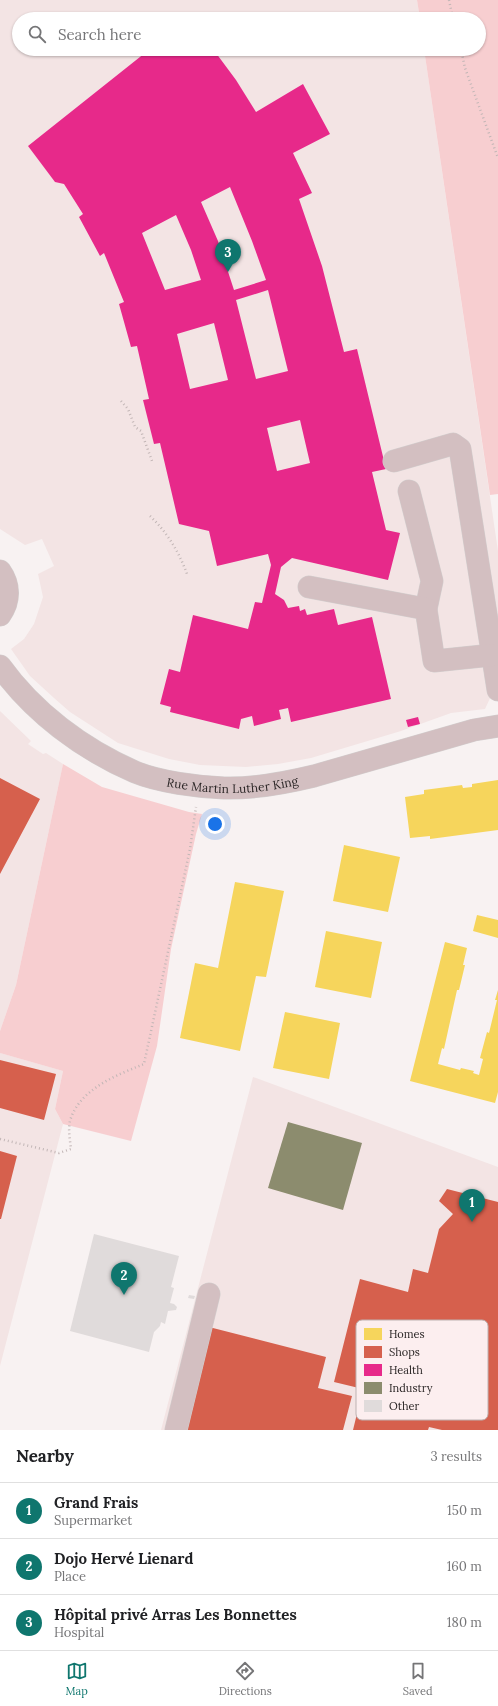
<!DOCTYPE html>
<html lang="en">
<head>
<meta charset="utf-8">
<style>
	body { margin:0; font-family:Lora,serif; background:#f6f6f6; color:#202124 }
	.you { position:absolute; left:215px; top:824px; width:14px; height:14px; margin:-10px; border:3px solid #fff; border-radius:50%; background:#1a73e8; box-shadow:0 0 0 6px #1a73e833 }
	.badge { display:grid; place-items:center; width:26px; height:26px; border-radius:50%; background:#0f766e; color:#fff; font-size:13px; font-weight:700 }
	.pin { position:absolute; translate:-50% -33px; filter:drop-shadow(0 1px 2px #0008) }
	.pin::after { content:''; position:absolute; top:21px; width:14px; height:12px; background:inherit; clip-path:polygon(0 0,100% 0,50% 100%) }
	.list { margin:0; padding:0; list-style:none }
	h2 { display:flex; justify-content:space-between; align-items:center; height:52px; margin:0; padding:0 16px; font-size:17px }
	h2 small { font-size:13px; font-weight:400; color:#757577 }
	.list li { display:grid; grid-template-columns:26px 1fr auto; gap:12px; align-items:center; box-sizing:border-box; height:56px; padding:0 16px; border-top:1px solid #e0e0e0 }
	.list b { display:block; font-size:15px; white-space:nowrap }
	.list p { margin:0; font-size:13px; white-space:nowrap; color:#757577 }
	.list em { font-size:13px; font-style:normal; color:#757577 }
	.icon { flex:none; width:22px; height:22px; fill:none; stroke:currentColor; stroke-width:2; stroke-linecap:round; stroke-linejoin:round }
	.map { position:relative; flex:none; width:498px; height:1430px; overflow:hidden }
	.search { position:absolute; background:#fff; box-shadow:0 1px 3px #0004; left:12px; right:12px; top:12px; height:44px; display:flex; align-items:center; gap:10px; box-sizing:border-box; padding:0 14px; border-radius:22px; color:#757577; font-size:15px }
	.sheet { height:220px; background:#fff }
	nav { display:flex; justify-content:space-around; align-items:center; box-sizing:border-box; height:56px; border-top:1px solid #e0e0e0; background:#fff; font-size:11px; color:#757577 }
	nav a { display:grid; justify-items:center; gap:2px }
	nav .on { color:#0f766e }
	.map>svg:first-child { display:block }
</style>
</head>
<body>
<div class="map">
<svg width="498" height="1430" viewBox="0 0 498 1430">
	<rect width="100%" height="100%" fill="#f8f2f2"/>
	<path fill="#f3e4e4" d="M0,0H417L420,19H19V49H424L498,551V694H492L485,709L451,713L401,731L311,758L278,764L246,767L200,765L169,759L118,743L70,712L54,698L30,676L11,649L24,639L34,624L43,597L38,574L54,566L42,539L25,545L0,529Z
		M0,711L31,741L28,744L43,754L46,753L63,764L16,985L0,1031Z
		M0,1053L63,1071L55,1109L63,1124L0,1366Z
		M253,1077L498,1167V1430H161Z"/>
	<path fill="#f7ced0" d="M417,0H498V494L490,495L424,49H479V19H420Z
		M63,764L102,787L189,812L202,814L196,834L171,949L157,1046L131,1141L63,1124L55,1109L63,1071L0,1053V1031L16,985Z"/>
	<path fill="#f6d55c" d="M498,780V830L430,839V836L410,838L405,797L424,794V790L462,785L463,788L472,787V784Z
		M344,845L400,857L388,912L333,901Z
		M235,882L284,891L266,977L256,976L240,1051L180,1038L195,963L218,968Z
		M477,915L498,920V938L473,931Z
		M326,931L382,942L371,998L315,987Z
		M445,942L467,948L463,965H465L459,990H457L444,1049L442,1048L438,1064L460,1070L461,1068L474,1071L473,1073L479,1075L483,1059L480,1058L487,1032L489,1033L497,1000H495L498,990V1092L495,1103L410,1081Z
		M285,1012L340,1023L329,1079L273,1068Z"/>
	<path fill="#d6604d" d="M0,778L40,799L0,874Z
		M0,1060L56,1074L44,1120L0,1108Z
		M0,1151L17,1156L1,1219H0Z
		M447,1189L498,1202V1430H442L429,1427L428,1430H353L363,1389L334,1382L360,1279L408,1292L413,1269L428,1273L439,1229L453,1214L439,1201Z
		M209,1327L326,1357L318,1388L352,1396L343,1430H184Z"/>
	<path fill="#e7298a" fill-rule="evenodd" d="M150,49H213L236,80L256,112L303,84L330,134L293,153L312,193L299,199L322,266L344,352L357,349L386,469L372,472L386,530L400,533L388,580L292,558L281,567L275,594L284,600L288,608L299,606L300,611L305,609L307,615L334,609L338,625L372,617L391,699L291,722L288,708L279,710L281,719L254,726L252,716L241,719L239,729L170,712L171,707L160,704L169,669L180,672L193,615L248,629L255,602L262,603L271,565L268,554L217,566L209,531L179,524L160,443L154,444L143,400L149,399L137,346L131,347L119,304L124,302L104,253L100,256L79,217L83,214L64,184L55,182L28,146ZM230,187L252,241L266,280L234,290L218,241L201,202ZM176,215L191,250L201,280L165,290L142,233ZM268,290L288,371L256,379L236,300ZM214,323L228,380L190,389L177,334ZM300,420L310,463L277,471L267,428Z
		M418,717L420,724L408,727L406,720Z"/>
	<path fill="#8c8c6e" d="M288,1122L362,1143L343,1210L268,1188Z"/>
	<path fill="#e0dbdb" d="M94,1234L179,1256L171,1287L174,1288L170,1303L174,1304L177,1307L176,1310L168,1311L165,1324L161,1322L160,1326L154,1332L149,1352L70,1331Z
		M189,1295L195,1296L194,1299L188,1298Z"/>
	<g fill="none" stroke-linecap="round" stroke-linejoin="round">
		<defs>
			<g id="minor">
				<path d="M394,461L453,444L460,449L498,690"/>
				<path d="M409,491L432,581L426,609"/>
				<path d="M0,571C10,585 10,601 0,615"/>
				<path d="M309,587L426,609L434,661L492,655"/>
				<path id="s1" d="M0,666C33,712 82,749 135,772C159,782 198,787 224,788C254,789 285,783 314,776L474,730L498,726"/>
				<path d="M176,1430L209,1294"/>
			</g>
		</defs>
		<use href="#minor" stroke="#d2cece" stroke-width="23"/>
		<path stroke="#c2b6b6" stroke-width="2.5" stroke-dasharray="1 3" stroke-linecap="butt" d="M449,0L453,19
			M461,49L465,68L498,158
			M121,401L128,409L135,427L141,431L152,461
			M150,516C167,532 179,552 187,574
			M0,1139L59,1153L71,1149C70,1140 68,1130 70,1121C79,1089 117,1075 144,1064L190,849L196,807"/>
		<use href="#minor" stroke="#d3bfc1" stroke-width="22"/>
	</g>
	<g text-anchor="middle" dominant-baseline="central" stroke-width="4" stroke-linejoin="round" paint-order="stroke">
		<g font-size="12" fill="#2a2525" stroke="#fceeef">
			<text stroke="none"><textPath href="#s1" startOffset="273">Rue Martin Luther King</textPath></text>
		</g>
	</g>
	<rect x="356" y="1320" width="132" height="100" rx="6" fill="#fceeef" stroke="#bdb2b2" stroke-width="1"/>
	<rect x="364" y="1328" width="18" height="12" fill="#f6d55c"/>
	<rect x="364" y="1346" width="18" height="12" fill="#d6604d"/>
	<rect x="364" y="1364" width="18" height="12" fill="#e7298a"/>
	<rect x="364" y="1382" width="18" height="12" fill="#8c8c6e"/>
	<rect x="364" y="1400" width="18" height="12" fill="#e0dbdb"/>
	<g font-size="11" fill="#2a2525">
		<text x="389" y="1338">Homes</text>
		<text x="389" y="1356">Shops</text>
		<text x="389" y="1374">Health</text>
		<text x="389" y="1392">Industry</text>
		<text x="389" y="1410">Other</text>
	</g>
</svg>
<div class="you"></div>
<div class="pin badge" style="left:472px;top:1222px">1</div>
<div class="pin badge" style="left:124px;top:1295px">2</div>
<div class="pin badge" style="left:228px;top:272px">3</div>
<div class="search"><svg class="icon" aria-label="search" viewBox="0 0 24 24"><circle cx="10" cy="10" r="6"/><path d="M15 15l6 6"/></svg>Search here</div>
</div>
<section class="sheet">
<h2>Nearby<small>3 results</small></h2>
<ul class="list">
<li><span class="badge">1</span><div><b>Grand Frais</b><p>Supermarket</p></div><em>150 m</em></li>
<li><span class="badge">2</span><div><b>Dojo Hervé Lienard</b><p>Place</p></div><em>160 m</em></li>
<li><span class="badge">3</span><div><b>Hôpital privé Arras Les Bonnettes</b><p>Hospital</p></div><em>180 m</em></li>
</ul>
</section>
<nav>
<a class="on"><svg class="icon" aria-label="map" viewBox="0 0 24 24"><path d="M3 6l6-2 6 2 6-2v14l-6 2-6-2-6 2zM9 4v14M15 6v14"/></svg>Map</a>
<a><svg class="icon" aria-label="directions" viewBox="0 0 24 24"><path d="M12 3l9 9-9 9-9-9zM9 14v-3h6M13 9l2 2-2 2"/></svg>Directions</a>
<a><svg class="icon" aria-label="saved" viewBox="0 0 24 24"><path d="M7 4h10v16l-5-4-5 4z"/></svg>Saved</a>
</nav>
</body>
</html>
